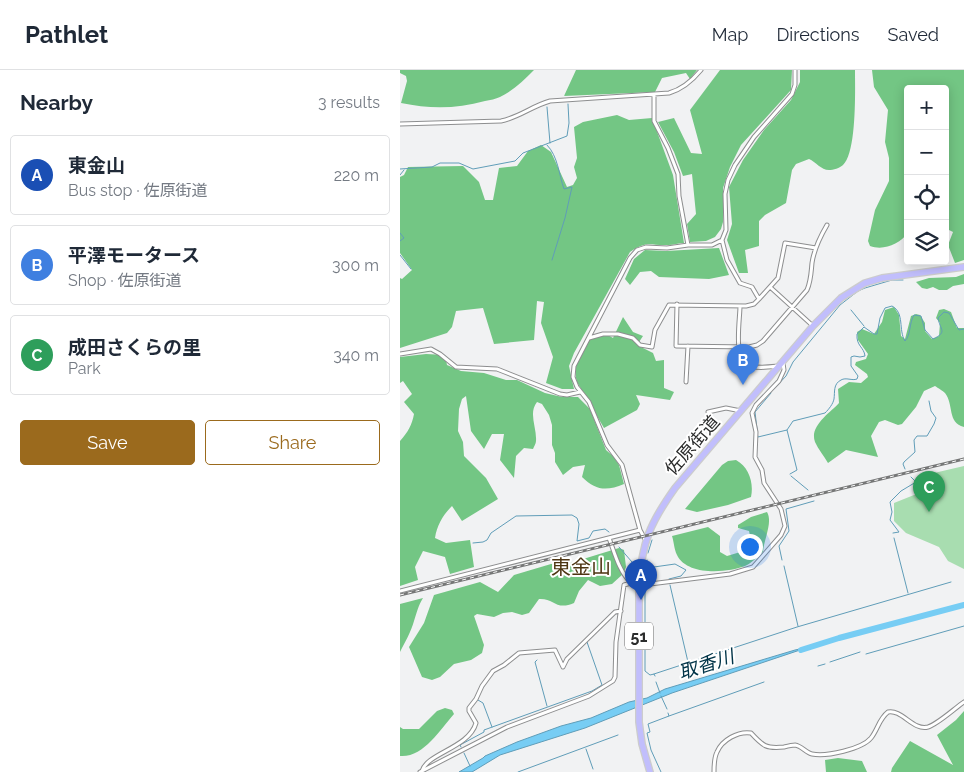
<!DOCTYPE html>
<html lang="en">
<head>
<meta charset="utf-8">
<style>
	body { margin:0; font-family:Raleway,"Noto Sans JP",sans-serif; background:#f6f6f7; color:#1f2937 }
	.controls { position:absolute; right:15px; top:15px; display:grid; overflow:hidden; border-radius:5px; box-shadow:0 2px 12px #0003 }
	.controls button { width:45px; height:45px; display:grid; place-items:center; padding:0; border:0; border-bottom:1px solid #e0e1e3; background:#fff; color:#1f2937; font:25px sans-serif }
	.you { position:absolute; left:349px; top:476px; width:18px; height:18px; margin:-12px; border:4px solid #fff; border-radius:50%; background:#1a73e8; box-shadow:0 0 0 8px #1a73e833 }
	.badge { display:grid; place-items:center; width:32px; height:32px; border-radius:50%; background:#9b6a1d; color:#fff; font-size:16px; font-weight:700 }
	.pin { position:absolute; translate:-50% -41px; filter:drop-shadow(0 1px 2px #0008) }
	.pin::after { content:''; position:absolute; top:26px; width:18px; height:15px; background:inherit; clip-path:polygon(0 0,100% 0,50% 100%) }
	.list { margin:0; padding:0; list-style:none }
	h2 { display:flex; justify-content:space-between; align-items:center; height:65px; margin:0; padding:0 20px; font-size:21px }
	h2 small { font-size:16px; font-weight:400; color:#747a83 }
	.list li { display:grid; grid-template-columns:32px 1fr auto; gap:15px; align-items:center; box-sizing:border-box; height:80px; margin:0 10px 10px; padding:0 10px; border:1px solid #e0e1e3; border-radius:5px }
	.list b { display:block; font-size:19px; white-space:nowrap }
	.list p { margin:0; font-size:16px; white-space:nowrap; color:#747a83 }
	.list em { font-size:16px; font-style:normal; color:#747a83 }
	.actions { display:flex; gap:10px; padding:15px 20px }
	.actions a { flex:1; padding:11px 0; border:1px solid #9b6a1d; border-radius:5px; text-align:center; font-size:18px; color:#9b6a1d }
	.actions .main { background:#9b6a1d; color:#fff }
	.icon { flex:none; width:28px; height:28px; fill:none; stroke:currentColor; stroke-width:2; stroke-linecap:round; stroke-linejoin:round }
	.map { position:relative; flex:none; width:564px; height:702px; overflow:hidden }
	header { display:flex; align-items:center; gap:30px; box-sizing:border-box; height:70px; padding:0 25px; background:#fff; border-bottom:1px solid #e0e1e3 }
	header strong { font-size:24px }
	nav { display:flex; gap:28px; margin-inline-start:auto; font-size:18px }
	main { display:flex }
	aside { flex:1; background:#fff }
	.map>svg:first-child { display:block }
</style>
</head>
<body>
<header>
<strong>Pathlet</strong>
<nav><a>Map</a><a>Directions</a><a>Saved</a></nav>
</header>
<main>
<aside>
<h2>Nearby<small>3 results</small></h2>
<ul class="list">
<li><span class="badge" style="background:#1a4fb4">A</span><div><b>東金山</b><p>Bus stop · 佐原街道</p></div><em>220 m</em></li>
<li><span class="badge" style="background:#3f7fe0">B</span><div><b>平澤モータース</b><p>Shop · 佐原街道</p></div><em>300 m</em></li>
<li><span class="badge" style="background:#2e9e5b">C</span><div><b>成田さくらの里</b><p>Park</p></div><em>340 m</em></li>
</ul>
<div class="actions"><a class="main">Save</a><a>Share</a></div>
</aside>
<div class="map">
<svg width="564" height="702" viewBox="0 0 564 702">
	<rect width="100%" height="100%" fill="#f1f2f3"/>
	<path fill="#a8ddb0" d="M564,396V499L548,491L539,477L506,463L494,451V433L524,421L534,403Z"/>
	<path fill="#73c684" d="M0,0H134C124,10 113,21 100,27C96,29 90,30 85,31C56,39 30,39 1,33L7,11L6,6L0,3Z
		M176,0H297L290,9L286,3L262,8L255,22L164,26Z
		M320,0H392L391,20L341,75L330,97L323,118V152L321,159L315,167L306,171L290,172L287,154L296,144L292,104L283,106L274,82L258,52L274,48L291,83L302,84L290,40Z
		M400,0H455C455,19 457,82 443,95C440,98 433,100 429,100C421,100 416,92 409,89L396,94L392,100L386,133L365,145L359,151V176L345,180L348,203H339L327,170L332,154L329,117L343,90L364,60L391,30L400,12Z
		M472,0H564V190L555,193L548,175L553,162L545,158V19H508V163C499,174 484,181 470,176L468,171L475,140L489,111V88L485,72L488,40L474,17Z
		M217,45L229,50L252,48L273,105L284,173C279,173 273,175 268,175C250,176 248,170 230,182L174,283L169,296L174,319H162L146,313L153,287L141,253L144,232L137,231L134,270L94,274L83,238L56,241L52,257L47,263L0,278V208L2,209L12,200L0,183V107L4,105L8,97L63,96L79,112L85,130H93L99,98L117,96L128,81L141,75L151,82L167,117L173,115L177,108L174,97L177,88L174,57L183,52Z
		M319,178L329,205L309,209L259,207L251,201L240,202L230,215L225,209L234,189L245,180L266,181Z
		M564,204V214L553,216L547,220H539L533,217L527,219L522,218L516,212L529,208L556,207Z
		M494,237L499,245L501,266L505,269L511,246L516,244L520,245L525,253V261L532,269L539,266L540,253L536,248L539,240L544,239L551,242L557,258H564V357C547,353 554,334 545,323C543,321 538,318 535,316L524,321L516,337L502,354L498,355L485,350L479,352L471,366L478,387L446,380L428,393C424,386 418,379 415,372C409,356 430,343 439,333L438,319L449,312L461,313L468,307L467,304L455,295L456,292L466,289L468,284L458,270L457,262L462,259L474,264L482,252L485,240Z
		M223,247L233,262L243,266L237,275L253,283L256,291L264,290V318L274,322L270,330L236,325L240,334L237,340L204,358L177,312C172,295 181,283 190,268L206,264L213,268Z
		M26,284L45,285L47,295L61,301L84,303L106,310H117L145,323L162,327H178L190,339L206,380L214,387L219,395L224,414C207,421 196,421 182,407L185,395L173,397L163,405L155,392V383L152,375V355L149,345L142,334L137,332C128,343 137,358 136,371C136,374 134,376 133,379L124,378L116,386L114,408L100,390L104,364H92L84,379L71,361L66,326L62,329L59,339L58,361L63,372L64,386L86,408L98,429L62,451L52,436C43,445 37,455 35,468L46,473L70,470L74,497L50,504L45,487L23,481L15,497L18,510L0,516V371C8,362 12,355 14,344L4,332L12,324L3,311L0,313V287Z
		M336,390C349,397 354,413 351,427L328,435L297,442L285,439L322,395L328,391Z
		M367,442C373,452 364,469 363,482C357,487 352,493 345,496C327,503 287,506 277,485C274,479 274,472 272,466L308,457L320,466V482L327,486L347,480L352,475L349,461L338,458V455L351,447Z
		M219,478L224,480L226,497L223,504L212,514L200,516L188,510L179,521L174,533C156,541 154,528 139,529L129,543L122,545L112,542L103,543L94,547L77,544L74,546L84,575L82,583L71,590L54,594L40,607L32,610L22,607L9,577L24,553L34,525L80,512L98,522L114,505L151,494H167Z
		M23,528C18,536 17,542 14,551C11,562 5,572 0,582V534Z
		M45,638L52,640L54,644C40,660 23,688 0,686V657L3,659H19L37,641Z
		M564,641V702H491L492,698L510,671L553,695L537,665L556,650Z
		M438,688L462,691L467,702H426L425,690Z"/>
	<path fill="#77cdf4" stroke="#609db8" d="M409,577L272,623L185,658L100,685L72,702H59L83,688L85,686L117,672L161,656L191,648L229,632L247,628L265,619L395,580Z"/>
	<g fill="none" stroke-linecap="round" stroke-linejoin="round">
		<path stroke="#609db8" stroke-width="1" d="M147,37L150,73
			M147,75C158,86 159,105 164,119L172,117L165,148L152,190
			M0,99L32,97L40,93H59L73,99L115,91L123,83L167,66L169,53L168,34
			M0,105L4,100
			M0,163L4,168L0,171
			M0,185L11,199
			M451,240L464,256
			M373,320L386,306L393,292L440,235L458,221L465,218L492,210H503
			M357,359L355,342L371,323
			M387,360L393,351L425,343C429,339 433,334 434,329C435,322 433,314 441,310C446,307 452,311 457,309L458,306L451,296V287L454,286L460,287L465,286C464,277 456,276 457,264L464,257L474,264H477L480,248L485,238L492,236C505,243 498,260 505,271C511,265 509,253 514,245L521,246L525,260L533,269C548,262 540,260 538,248L544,242L549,243L559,260L564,259
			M357,363L358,367L387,360L397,400L390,404
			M505,399L503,394L504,392L515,382L514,370L517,366H527L534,354L536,348L531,341L529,331
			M391,406L408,420
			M493,463L499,462L490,450L492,442L490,432L501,421L516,412L511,407
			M494,468L508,523
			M73,473L83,472L87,470L91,463L116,446L172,445L177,448L179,454L177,471L189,468L193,461L205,459L209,462
			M219,477L232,492
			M248,483L252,470
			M382,490L379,476L389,461L386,439L414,431
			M384,496L398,556
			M254,497L275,494L286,500L281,506L269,509
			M245,512L247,490
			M270,515L288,592
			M245,518V601L250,605L254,604L255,606
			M466,584L564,556
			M137,590L135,592L147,636
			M430,592L460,582
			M418,596L425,594
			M254,604L397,557L551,512
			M256,612L260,623
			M261,626L267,639
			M78,630L83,633L92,657
			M269,646L364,612
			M61,677L60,675L84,662V660L192,621L202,615L187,572
			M186,679L193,699
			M64,683L70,696
			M118,702L218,665
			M261,702L251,680L247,663L250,662L248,654L269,646L268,643"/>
		<path stroke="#77cdf4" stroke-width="6" d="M401,580L439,568L564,535"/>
		<defs>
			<path id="street" d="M254,25V51L268,78L278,104L279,126L288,175
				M0,54L101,51C120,47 132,36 150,31L269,23C283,19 292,11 301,0
				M322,170L327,190L340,213L352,217L359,229
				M370,217L413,256
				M277,234L276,276L349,277L357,275L363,271L407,220C411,211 411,203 412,193C414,179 420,167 427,155
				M340,236C340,250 333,289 348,295C356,299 369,297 379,296
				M189,268L203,264H218L233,268L240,275L252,277L255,260L269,235L346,236L354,234L359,229L378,208L385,173L416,178
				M0,284L31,279L40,284L56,297L97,299L160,324L167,325L180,322
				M286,312L288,276
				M308,342L326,338L341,341
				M209,468C215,484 219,501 231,513
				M245,469L240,460L222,395L207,375L189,332L177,317L173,307L174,296L230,188L237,180L246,177L267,178L288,175H312L322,170L326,160L325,124L328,110L335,95L354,67L392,24L395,15V0
				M0,521L240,460
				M22,701C27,683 69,678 76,653L69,641V638L76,629L82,616L93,601L104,595L119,583L155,580L163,597L167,589L215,542L221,541
				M20,702L107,657L189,626L213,611L215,607L216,572L224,515L231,513L250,514L330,504L353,497L381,465L385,456L381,439L364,413L362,400L355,387L356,362L352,343L356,335L379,311L384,300L383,293
				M314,702C314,696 314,688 317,682C322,670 338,661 351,663C363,676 366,679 384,677C388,676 392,675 395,675C402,676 406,683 412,684C426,687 462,679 471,668C478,659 479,649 488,642C502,639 513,661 528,657C538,654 555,638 564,632"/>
			<path id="highway" d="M250,702L242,674L239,652V515C242,472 250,453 275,418L413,256L441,228L465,213L482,208L564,197"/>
		</defs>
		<use href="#street" stroke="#8d8e8f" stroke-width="5"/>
		<use href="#highway" stroke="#ccc" stroke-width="8"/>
		<use href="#street" stroke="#fff" stroke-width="3"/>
		<use href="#highway" stroke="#c1befc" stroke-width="5.5"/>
		<defs>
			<path id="rail" d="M0,525L564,389"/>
		</defs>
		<use href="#rail" stroke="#767777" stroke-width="3"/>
		<use href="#rail" stroke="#fff" stroke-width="1" stroke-dasharray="4" stroke-linecap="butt"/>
	</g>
	<g text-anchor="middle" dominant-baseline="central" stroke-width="4" stroke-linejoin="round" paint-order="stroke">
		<rect fill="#fff" stroke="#6b6b6b" stroke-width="1" x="225" y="552.5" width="28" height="27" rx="4"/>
		<g font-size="16" font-weight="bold" fill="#2b2c2c">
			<text x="239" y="566">51</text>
		</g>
		<g font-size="18" fill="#2b2c2c" stroke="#fff">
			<text transform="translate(292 375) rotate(-49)">佐原街道</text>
		</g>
		<g font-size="19" font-style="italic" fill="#003347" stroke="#fff">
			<text transform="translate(306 594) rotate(-18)">取香川</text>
		</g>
		<g font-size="20" fill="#4d3512" stroke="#fff">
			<text x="181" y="497">東金山</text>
		</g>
	</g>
</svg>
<div class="controls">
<button>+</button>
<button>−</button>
<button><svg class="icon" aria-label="locate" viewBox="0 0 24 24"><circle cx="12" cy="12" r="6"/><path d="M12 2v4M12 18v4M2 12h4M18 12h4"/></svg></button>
<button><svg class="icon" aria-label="layers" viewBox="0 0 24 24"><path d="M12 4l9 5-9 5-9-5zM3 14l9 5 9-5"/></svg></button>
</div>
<div class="you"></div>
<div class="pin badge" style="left:241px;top:530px;background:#1a4fb4">A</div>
<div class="pin badge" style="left:343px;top:315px;background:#3f7fe0">B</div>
<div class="pin badge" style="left:529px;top:442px;background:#2e9e5b">C</div>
</div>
</main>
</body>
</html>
